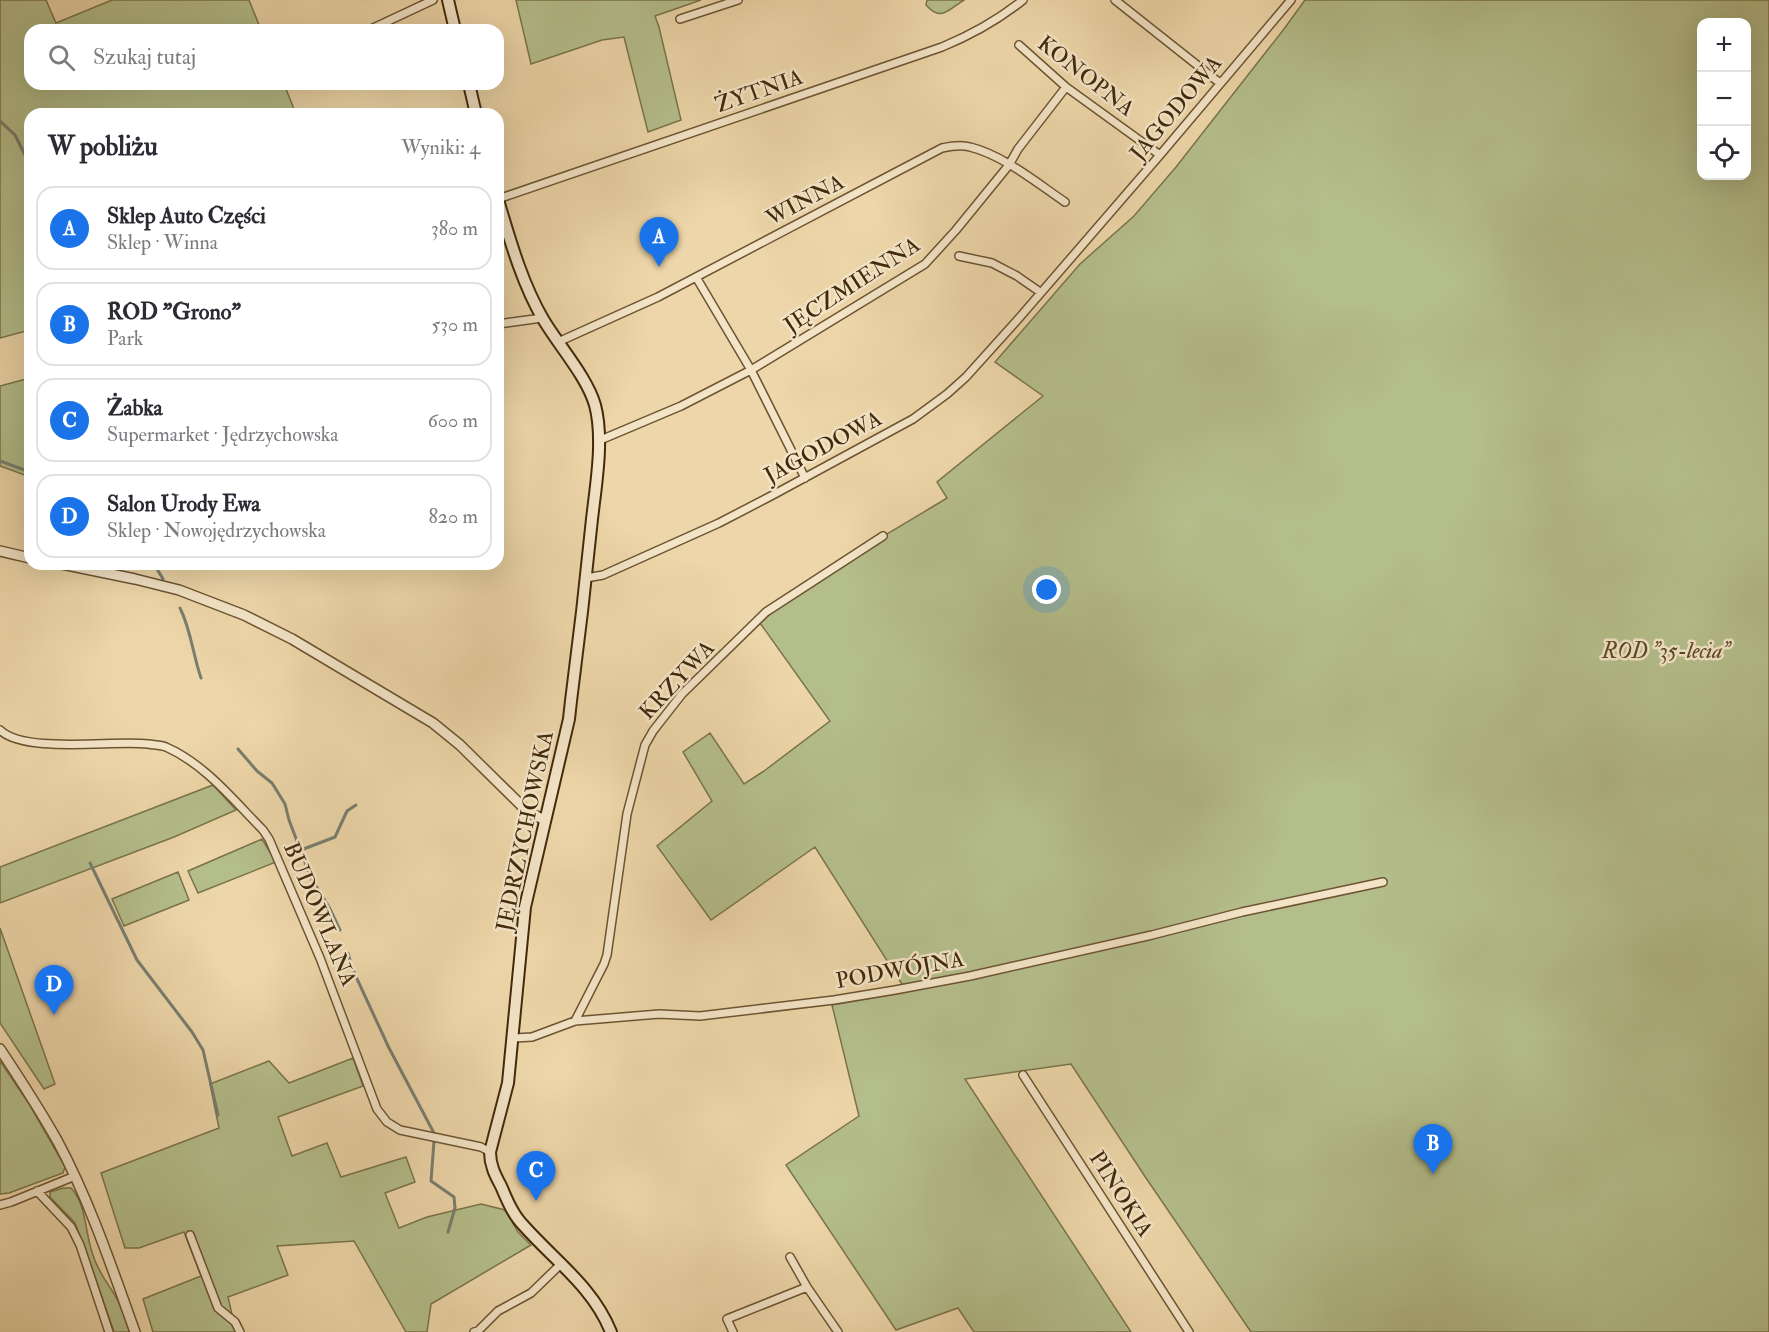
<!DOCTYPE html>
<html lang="pl">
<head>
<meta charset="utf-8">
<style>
	body { margin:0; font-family:"IM FELL Double Pica",serif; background:#f7f7f7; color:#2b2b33 }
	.controls { position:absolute; right:18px; top:18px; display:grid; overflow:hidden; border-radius:12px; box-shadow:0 6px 24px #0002 }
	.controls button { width:54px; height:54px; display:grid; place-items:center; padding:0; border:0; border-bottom:2px solid #e1e1e2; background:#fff; color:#2b2b33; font:30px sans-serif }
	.you { position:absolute; left:1047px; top:590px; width:21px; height:21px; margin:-15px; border:4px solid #fff; border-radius:50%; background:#1a73e8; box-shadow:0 0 0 9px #1a73e833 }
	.badge { display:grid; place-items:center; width:39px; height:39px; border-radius:50%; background:#1a73e8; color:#fff; font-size:20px; font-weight:700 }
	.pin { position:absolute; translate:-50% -50px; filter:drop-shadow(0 2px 3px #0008) }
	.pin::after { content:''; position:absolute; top:32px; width:21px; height:18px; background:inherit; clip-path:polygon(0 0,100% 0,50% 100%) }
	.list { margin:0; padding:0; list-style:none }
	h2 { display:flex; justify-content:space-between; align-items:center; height:78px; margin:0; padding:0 24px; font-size:26px }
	h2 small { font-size:20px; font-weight:400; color:#7c7c81 }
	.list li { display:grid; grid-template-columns:39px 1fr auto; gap:18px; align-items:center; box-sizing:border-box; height:84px; margin:0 12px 12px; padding:0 12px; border:2px solid #e1e1e2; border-radius:18px }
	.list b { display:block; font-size:22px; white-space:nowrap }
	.list p { margin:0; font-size:20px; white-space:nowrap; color:#7c7c81 }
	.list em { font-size:20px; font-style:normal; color:#7c7c81 }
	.icon { flex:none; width:33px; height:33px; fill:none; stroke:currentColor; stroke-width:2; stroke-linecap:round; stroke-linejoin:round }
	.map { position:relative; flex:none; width:1769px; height:1332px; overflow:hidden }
	.search { position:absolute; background:#fff; box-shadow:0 6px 24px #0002; left:24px; top:24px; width:480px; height:66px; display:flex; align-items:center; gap:15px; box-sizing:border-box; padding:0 21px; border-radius:18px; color:#7c7c81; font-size:22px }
	.panel { position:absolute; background:#fff; box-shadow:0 6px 24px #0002; left:24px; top:108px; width:480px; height:462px; border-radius:18px }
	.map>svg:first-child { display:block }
</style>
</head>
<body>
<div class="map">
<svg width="1769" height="1332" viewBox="0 0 1769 1332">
	<rect width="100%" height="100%" fill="#edd6a9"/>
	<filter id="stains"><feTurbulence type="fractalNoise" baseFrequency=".00333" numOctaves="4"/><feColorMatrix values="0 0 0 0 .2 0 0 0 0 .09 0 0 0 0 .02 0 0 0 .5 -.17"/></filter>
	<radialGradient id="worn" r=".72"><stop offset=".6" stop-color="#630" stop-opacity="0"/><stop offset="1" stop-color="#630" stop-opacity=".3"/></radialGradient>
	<path fill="#b4be8b" stroke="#7a744a" stroke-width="1.5" fill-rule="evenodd" d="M0,0H46L56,23L112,0H249L261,30H30V84H284L296,114H30V330L0,338Z
		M516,0H701L655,16L659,27L681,120L648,132L624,37L602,40L531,64Z
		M927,0H964C948,10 941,22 926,5Z
		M1305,0H1769V1332H1251L1146,1178L1071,1064L965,1079L1131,1332H974L958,1308L896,1330L786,1165L859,1116L832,1005L907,992L815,847L711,920L657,846L712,801L683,752L710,733L744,784L764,771L830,721L760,623C815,572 884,537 947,498L937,482L1043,396L995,362L1080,264L1134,216L1176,167L1284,29ZM1702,22H1746V176H1702Z
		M30,378V477L0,466V386Z
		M213,785L236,810L174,837L0,903V867Z
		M262,839L276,862L198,893L188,871Z
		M178,872L189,900L124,926L112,899Z
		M0,928L55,1084L44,1089L0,1023Z
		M353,1058L363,1086L278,1117L292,1156L327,1143L341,1177L406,1157L415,1182L385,1193L399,1228L427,1217L481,1204L505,1210L518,1232L531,1245L431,1304L427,1332H406L354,1241L277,1246L288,1275L228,1297L236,1332H153L143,1299L201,1276L184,1232L139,1248H125L101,1173L219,1128L210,1084L269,1061L289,1083Z
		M0,1061L29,1104L65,1167L63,1173L9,1193L0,1194Z
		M63,1188H71C87,1204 85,1235 93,1255C98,1272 107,1282 116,1297C122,1307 126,1321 130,1332H114L90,1263L75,1223L50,1197V1192Z"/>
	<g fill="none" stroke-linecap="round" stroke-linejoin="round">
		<path stroke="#787e6f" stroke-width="3" d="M0,121L15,135L30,165
			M0,461L30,472
			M154,564L163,579
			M180,608C191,630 193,655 201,678
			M238,749L257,771L272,783L285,804L289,820L311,878L329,907L340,930
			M301,850L335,837L347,811L356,805
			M90,863L137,960L192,1032L203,1050L218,1115
			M348,953L352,968L389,1048L435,1135
			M434,1141L431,1181L454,1197L455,1208L448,1232"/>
		<defs>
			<path id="minor" d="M1115,0L1216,80L1221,83
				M680,19L738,0
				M369,30L433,0
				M1019,45L1066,87L1160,155
				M498,199L942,47C971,35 998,20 1023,0
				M959,256L992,263L1017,276L1040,292
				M696,277L751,370L805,478
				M498,324L542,318
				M558,342L658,297L942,148C951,146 961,144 970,147C1003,155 1037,183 1065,202
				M598,441L681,406L751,370L925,264L956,230L1009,165L1018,149L1066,87
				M586,578L603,575L719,523L771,496L913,419L947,394L966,377L1020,317L1160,155L1291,0
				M0,730C25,754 113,740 148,744C154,745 161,745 166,747C205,764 234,801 263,830L269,839L320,958L377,1109L387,1122L400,1130L481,1147L490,1152
				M575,1021L604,964L607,955L627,814L645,745L653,731L682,694L766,612L883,536
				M514,1038L532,1037L575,1021L659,1014L700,1016L834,1000L895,990L970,976L1152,935L1242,912L1383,882
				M1023,1075L1189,1332
				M37,1191L71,1227L80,1245L109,1332
				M0,1205L11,1202L75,1176
				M190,1235L218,1308L235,1322L240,1332
				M790,1257L807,1287L838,1332
				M474,1332L478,1331L498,1311L531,1293L562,1263
				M733,1332L727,1319L807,1287"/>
			<path id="tertiary" d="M0,551L30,558
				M62,564L135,579L179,590L244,615L292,639L433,723L460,745L525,809L534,815L545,820
				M0,1049C20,1079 40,1110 58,1142C90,1202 112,1268 135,1332"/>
			<path id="secondary" d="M448,0L455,30
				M469,84L476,114
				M498,200C510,240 522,283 543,319C559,346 587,377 595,405C604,439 596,484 592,519C586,579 579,640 571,701L569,719L525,907L508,1083L490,1152C490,1165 495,1175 501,1186C507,1200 513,1215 524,1226C555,1261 593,1287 611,1332"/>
		</defs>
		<use href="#minor" stroke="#6c5432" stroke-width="10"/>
		<use href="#tertiary" stroke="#6c5432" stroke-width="12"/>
		<use href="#secondary" stroke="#41290a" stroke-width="14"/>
		<use href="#minor" stroke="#f3e4c7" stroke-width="7"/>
		<use href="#tertiary" stroke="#f3e4c7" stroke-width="9"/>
		<use href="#secondary" stroke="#f3e4c7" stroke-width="10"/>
	</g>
	<g text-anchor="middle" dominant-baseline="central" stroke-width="5" stroke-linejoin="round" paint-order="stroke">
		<g font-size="22" fill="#41290a" stroke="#f3e4c7">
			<text transform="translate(1086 76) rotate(38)">KONOPNA</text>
			<text transform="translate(759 91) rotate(-19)">ŻYTNIA</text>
			<text transform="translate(1176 108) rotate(-50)">JAGODOWA</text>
			<text transform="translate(805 200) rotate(-28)">WINNA</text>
			<text transform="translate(852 285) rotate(-33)">JĘCZMIENNA</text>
			<text transform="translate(823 447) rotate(-28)">JAGODOWA</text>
			<text transform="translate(677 680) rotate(-47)">KRZYWA</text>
			<text transform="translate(525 831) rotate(-78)">JĘDRZYCHOWSKA</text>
			<text transform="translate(320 914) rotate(67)">BUDOWLANA</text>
			<text transform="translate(900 970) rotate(-10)">PODWÓJNA</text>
			<text transform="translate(1121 1194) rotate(57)">PINOKIA</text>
		</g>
		<g font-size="22" font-style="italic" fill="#584724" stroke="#f3e4c7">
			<text x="1666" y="651">ROD "35-lecia"</text>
		</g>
	</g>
	<rect width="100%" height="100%" filter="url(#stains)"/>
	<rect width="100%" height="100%" fill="url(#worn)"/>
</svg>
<div class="controls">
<button>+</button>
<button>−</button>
<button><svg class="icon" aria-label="locate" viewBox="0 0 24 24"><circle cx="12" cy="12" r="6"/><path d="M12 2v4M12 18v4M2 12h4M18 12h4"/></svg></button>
</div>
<div class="you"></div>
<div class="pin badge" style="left:659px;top:267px">A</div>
<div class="pin badge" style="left:1433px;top:1174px">B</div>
<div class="pin badge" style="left:536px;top:1201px">C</div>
<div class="pin badge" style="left:54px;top:1015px">D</div>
<div class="search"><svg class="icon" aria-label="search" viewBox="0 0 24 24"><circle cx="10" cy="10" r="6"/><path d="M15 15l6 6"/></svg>Szukaj tutaj</div>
<section class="panel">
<h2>W pobliżu<small>Wyniki: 4</small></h2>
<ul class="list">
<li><span class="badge">A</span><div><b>Sklep Auto Części</b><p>Sklep · Winna</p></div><em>380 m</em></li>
<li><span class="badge">B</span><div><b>ROD &quot;Grono&quot;</b><p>Park</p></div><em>530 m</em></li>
<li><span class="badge">C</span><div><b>Żabka</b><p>Supermarket · Jędrzychowska</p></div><em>600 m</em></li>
<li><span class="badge">D</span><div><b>Salon Urody Ewa</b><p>Sklep · Nowojędrzychowska</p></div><em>820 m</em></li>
</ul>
</section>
</div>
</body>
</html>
